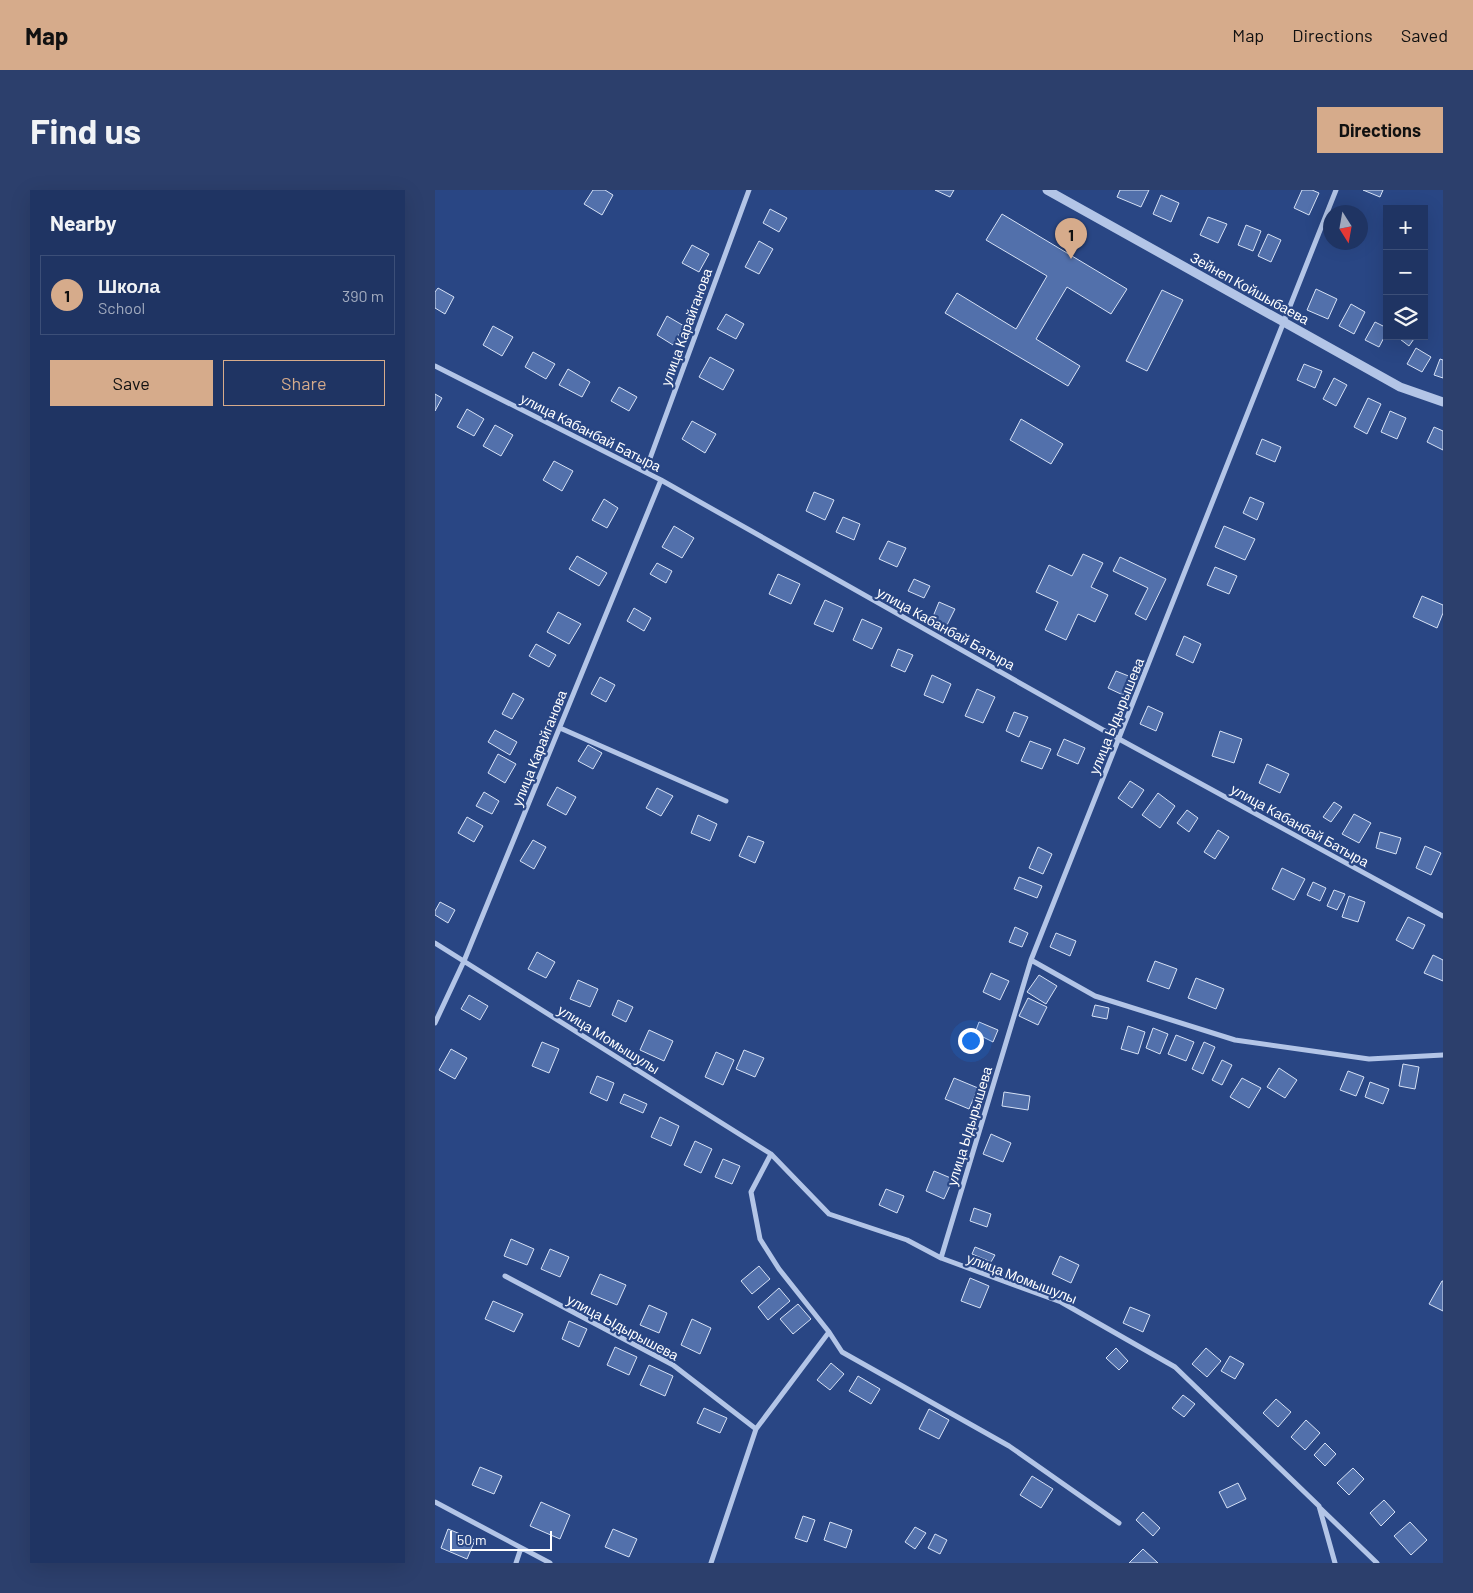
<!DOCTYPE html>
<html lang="en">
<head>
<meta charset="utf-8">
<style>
	body { margin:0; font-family:Barlow,sans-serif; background:#2c3f6c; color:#f1f3f6 }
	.controls { position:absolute; right:15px; top:15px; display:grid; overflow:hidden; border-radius:0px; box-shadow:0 5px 20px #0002 }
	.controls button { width:45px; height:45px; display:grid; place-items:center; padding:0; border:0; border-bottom:1px solid #3c4f78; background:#1f3463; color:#f1f3f6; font:25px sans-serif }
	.compass { position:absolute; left:888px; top:15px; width:45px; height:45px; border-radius:50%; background:#1f3463; box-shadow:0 5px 20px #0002; rotate:169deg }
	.scale { position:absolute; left:15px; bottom:12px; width:102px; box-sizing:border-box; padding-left:5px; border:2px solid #fff; border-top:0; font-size:14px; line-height:18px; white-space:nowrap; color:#fff; -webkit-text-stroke:4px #294684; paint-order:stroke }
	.you { position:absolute; left:535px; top:850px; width:18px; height:18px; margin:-12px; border:4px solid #fff; border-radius:50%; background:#1a73e8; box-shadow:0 0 0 8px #1a73e833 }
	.badge { display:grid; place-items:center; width:32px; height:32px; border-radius:50%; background:#d6ab8b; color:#111; font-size:16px; font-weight:700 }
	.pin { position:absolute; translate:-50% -41px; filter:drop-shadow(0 1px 2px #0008) }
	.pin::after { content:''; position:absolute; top:26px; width:18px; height:15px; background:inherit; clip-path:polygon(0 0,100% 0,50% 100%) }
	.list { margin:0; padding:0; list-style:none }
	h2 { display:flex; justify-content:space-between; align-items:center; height:65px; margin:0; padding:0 20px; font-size:21px }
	h2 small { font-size:16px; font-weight:400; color:#a1aabe }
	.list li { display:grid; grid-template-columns:32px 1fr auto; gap:15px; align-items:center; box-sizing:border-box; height:80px; margin:0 10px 10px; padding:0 10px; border:1px solid #3c4f78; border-radius:0px }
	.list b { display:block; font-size:19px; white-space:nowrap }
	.list p { margin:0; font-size:16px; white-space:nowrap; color:#a1aabe }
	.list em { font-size:16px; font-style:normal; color:#a1aabe }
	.actions { display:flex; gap:10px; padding:15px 20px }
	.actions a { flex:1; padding:11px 0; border:1px solid #d6ab8b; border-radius:0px; text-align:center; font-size:18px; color:#d6ab8b }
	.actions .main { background:#d6ab8b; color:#111 }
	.icon { flex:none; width:28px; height:28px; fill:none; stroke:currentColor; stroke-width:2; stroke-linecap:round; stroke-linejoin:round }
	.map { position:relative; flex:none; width:1008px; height:1373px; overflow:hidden; border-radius:0px }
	header { display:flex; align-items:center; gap:30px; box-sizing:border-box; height:70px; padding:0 25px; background:#d6ab8b; color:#111 }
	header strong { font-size:24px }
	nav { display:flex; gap:28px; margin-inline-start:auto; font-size:18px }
	.intro { display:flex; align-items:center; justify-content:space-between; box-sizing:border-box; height:120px; padding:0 30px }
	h1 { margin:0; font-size:35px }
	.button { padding:12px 22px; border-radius:0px; background:#d6ab8b; color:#111; font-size:18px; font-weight:700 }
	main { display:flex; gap:30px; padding:0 30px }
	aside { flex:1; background:#1f3463; border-radius:0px; box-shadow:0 5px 20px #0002 }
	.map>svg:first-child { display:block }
</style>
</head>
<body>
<header>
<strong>Map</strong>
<nav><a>Map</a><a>Directions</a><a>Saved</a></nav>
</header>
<div class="intro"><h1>Find us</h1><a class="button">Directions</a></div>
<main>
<aside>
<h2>Nearby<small></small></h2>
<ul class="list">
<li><span class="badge">1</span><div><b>Школа</b><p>School</p></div><em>390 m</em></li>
</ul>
<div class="actions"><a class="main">Save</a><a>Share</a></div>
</aside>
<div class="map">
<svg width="1008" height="1373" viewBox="0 0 1008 1373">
	<rect width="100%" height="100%" fill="#294684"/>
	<path fill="#5270ab" stroke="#d6e1f5" d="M158,0H170L178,5L167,25L149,14Z
		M500,0H519L515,7Z
		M685,0H714L706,17L682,7Z
		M867,0H877L884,3L874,25L859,18Z
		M928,0H948L945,7Z
		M726,5L744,13L736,32L718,24Z
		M335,19L352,28L344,42L328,33Z
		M567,24L692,99L676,124L632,97L601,149L645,176L633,196L510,123L522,103L581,139L612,86L551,50Z
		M773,27L792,34L783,53L765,45Z
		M811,35L826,41L818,61L803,55Z
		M833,44L846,50L836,72L823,66Z
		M324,51L338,59L324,84L310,77Z
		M257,55L274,64L264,82L247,73Z
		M3,98L19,107L10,124L0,118V102Z
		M881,99L902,109L893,129L872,120Z
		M727,100L748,110L712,181L691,171Z
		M916,114L930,122L919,144L904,136Z
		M291,124L309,134L301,149L282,139Z
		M232,126L249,136L238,155L222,145Z
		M940,132L952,138V142L944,157L930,150Z
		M58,136L78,147L67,166L48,155Z
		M961,146H981L974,156Z
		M981,158L996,167L987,182L972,174Z
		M98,162L120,174L111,189L90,177Z
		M275,167L299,180L288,200L264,187Z
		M1005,169L1008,170V188L999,185Z
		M869,174L887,181L880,198L862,190Z
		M133,179L155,192L147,207L124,195Z
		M899,188L912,195L901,216L888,209Z
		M184,197L202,207L194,221L176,211Z
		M0,204L7,208L0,221Z
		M933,208L946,214L932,244L919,237Z
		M32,219L49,229L39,246L22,237Z
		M955,221L971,228L962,249L946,242Z
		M586,229L628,254L616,274L575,250Z
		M257,231L281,244L270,263L247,249Z
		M60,235L78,245L66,266L48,256Z
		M999,237L1008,241V260L992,252Z
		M827,249L846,257L840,272L821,264Z
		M119,271L138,281L127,301L108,290Z
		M379,302L399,310L390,330L371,321Z
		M815,307L829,313L822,330L808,323Z
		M169,309L183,318L172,338L157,330Z
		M408,327L425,334L419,350L401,342Z
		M239,336L259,348L247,368L227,357Z
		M789,336L820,349L810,370L780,357Z
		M453,351L471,358L462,377L444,369Z
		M648,364L668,373L656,397L673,405L660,432L643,424L631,450L610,440L623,412L601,402L614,375L637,386Z
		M142,366L172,383L164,396L134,379Z
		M685,367L731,389L711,430L700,424L713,398L678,381Z
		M222,373L237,381L231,393L215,384Z
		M780,377L802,386L794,404L772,395Z
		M343,384L365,394L356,414L334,404Z
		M479,389L495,396L489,408L473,401Z
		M987,406L1008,415V423L1002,438L978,427Z
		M390,410L408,418L398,442L379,434Z
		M504,412L520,419L512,435L497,429Z
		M199,418L216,428L209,441L192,431Z
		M123,422L146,434L134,454L112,442Z
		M427,429L447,438L437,459L418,450Z
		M749,446L766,454L758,473L741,465Z
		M101,454L121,465L114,477L94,466Z
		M463,459L478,465L470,482L456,476Z
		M681,481L696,487L688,505L673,498Z
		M497,485L516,494L508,513L489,505Z
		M165,487L180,495L171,512L156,504Z
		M542,499L560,507L548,533L530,526Z
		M78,503L89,509L77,529L67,524Z
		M713,516L728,523L721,541L705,534Z
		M579,522L593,527L584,547L571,541Z
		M60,540L82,552L75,565L53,552Z
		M785,541L807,549L799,573L777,566Z
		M629,549L650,558L643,574L622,565Z
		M595,551L616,559L607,579L586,571Z
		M153,555L167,563L158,579L143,571Z
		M63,564L81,574L70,593L53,583Z
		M832,574L854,584L845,603L824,593Z
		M695,591L709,600L697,618L683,608Z
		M122,597L141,607L131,625L112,615Z
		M222,598L238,606L226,626L211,618Z
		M49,602L64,611L57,624L41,616Z
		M723,603L740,616L725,638L707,625Z
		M899,612L907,617L896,632L888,627Z
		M752,620L763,628L754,642L742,633Z
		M919,624L936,633L924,653L907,644Z
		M263,625L282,634L275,651L256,643Z
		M32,627L48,636L39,652L23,643Z
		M783,640L794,647L780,669L769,662Z
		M945,642L966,648L961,664L941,658Z
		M313,646L329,652L320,673L304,666Z
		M98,650L111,657L99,679L85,671Z
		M990,656L1006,663L996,685L981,678Z
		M603,657L617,664L608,684L594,678Z
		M847,678L870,689L859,710L837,699Z
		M584,687L607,696L602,708L579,699Z
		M878,692L891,698L885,711L872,705Z
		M899,700L910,704L902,720L892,716Z
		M914,706L930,712L923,732L907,727Z
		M5,712L20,720L13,733L0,725V721Z
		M973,727L990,735L978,759L961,750Z
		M580,737L593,743L587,757L574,752Z
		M621,743L641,751L635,766L615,757Z
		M102,762L120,772L111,788L93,779Z
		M998,765L1008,770V791L989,783Z
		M720,771L742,779L734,799L712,791Z
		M556,783L574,791L565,810L548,802Z
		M604,785L622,796L611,814L592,802Z
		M761,788L789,799L781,819L753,808Z
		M143,790L163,799L155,817L135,809Z
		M34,805L53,816L45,830L26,819Z
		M593,808L612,817L603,835L584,826Z
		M183,810L198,817L191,832L177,825Z
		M660,815L674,818L672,829L657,826Z
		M544,832L563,840L558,852L540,843Z
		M693,836L710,842L703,864L686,859Z
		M718,838L733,844L725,864L711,858Z
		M214,840L238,851L229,871L205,860Z
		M741,845L759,852L751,871L733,864Z
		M107,852L124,859L114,883L97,876Z
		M769,852L780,857L768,884L757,879Z
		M16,859L32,868L20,889L4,880Z
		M309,860L329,868L320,887L301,879Z
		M281,862L299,870L288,895L270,887Z
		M787,870L797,875L787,895L777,890Z
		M968,874L984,877L980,899L964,896Z
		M844,878L862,890L850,908L832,897Z
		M913,881L929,887L921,906L905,900Z
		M162,886L179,893L172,911L155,903Z
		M519,888L543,898L534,919L510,909Z
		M807,888L826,898L814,918L795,907Z
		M935,892L954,899L948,914L930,907Z
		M569,902L595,906L593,920L567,916Z
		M189,904L212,914L208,923L185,913Z
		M225,927L244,936L236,956L216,947Z
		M556,944L576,953L568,972L548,964Z
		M260,951L277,959L266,983L249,975Z
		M288,969L305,976L297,994L280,987Z
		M499,981L518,989L509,1009L491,1001Z
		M451,999L469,1006L462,1023L444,1015Z
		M539,1018L556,1024L552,1037L535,1031Z
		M76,1049L99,1059L92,1075L69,1066Z
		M540,1057L560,1065L556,1072L537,1064Z
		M115,1059L134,1067L125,1087L106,1079Z
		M625,1066L644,1075L636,1093L617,1084Z
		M324,1076L335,1089L317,1104L306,1091Z
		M165,1084L191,1095L182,1115L156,1104Z
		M535,1088L554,1096L545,1118L526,1111Z
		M1007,1091H1008V1121L994,1114Z
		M344,1098L355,1111L333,1130L323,1117Z
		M58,1111L88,1124L79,1142L50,1129Z
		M363,1114L376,1129L358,1144L345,1129Z
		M214,1115L232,1123L224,1143L205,1135Z
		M695,1117L715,1125L708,1142L688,1133Z
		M257,1129L276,1138L265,1164L246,1155Z
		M134,1131L152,1139L144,1157L127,1149Z
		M180,1157L202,1167L194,1185L172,1175Z
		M681,1158L693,1171L684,1180L671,1168Z
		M771,1158L786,1171L772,1187L757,1174Z
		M795,1166L809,1174L800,1189L786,1181Z
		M396,1173L409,1184L395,1200L382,1190Z
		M214,1175L238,1186L230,1206L205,1195Z
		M423,1186L445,1199L436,1214L414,1201Z
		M748,1205L760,1214L749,1227L737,1218Z
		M841,1209L856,1222L843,1237L828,1223Z
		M269,1218L292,1228L285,1243L262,1233Z
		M494,1219L514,1230L504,1249L484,1239Z
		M871,1230L885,1243L870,1260L856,1247Z
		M890,1253L901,1264L890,1276L879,1265Z
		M45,1277L67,1286L59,1304L37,1295Z
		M918,1278L929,1289L914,1305L902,1293Z
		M597,1286L618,1299L606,1318L585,1305Z
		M803,1293L811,1309L792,1318L784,1302Z
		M949,1310L960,1322L946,1336L935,1323Z
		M106,1312L135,1325L125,1349L95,1336Z
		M708,1322L725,1338L718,1346L701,1330Z
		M368,1326L380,1330L372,1352L360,1348Z
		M395,1332L417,1340L411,1358L389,1350Z
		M975,1332L992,1350L976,1365L959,1346Z
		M480,1337L491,1343L480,1359L470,1352Z
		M13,1339L40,1350L32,1369L6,1358Z
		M178,1339L202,1349L194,1367L170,1357Z
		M500,1344L512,1350L505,1364L493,1358Z
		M708,1359L723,1373H694Z"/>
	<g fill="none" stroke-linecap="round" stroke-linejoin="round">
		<path stroke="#b3c5e7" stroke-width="5" d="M0,176L226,290L684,549L1008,726
			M210,282L314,0
			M125,538L291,611
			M0,753L336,964L394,1024L472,1050L506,1068L626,1112L740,1177L884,1316L900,1373
			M596,770L660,806L800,850L934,869L1008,865
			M0,833L29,771L226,290
			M336,964L316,1002L325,1049L344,1079L394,1142L407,1162L574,1256L684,1333
			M506,1068L596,770L901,0
			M70,1086L238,1175L321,1239L276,1373
			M321,1239L394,1142
			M0,1312L115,1373
			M885,1318L942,1373
			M81,1373L86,1358"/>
		<path stroke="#b3c5e7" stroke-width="9" d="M612,0L965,197L1008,212"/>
	</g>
	<g text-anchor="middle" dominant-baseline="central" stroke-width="4.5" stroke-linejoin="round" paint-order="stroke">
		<g font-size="14" fill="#fff" stroke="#294684">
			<text transform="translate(815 98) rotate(29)">Зейнеп Койшыбаева</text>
			<text transform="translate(251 137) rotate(-70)">улица Карайганова</text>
			<text transform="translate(156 242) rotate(27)">улица Кабанбай Батыра</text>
			<text transform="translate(511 438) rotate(29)">улица Кабанбай Батыра</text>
			<text transform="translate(681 526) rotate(-68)">улица Ыдырышева</text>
			<text transform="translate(104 558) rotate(-68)">улица Карайганова</text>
			<text transform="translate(865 635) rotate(29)">улица Кабанбай Батыра</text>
			<text transform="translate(174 849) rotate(32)">улица Момышулы</text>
			<text transform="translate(534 936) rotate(-73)">улица Ыдырышева</text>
			<text transform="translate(587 1088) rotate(21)">улица Момышулы</text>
			<text transform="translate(188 1137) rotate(28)">улица Ыдырышева</text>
		</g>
	</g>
</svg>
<div class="controls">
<button>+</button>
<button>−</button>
<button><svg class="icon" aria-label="layers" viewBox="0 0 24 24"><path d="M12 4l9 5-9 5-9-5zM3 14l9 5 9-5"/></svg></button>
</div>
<svg class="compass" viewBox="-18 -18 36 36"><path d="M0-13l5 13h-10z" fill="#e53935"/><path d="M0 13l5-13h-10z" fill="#a1aabe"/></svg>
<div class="scale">50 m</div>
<div class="you"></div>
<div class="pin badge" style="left:636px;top:69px">1</div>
</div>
</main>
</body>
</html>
